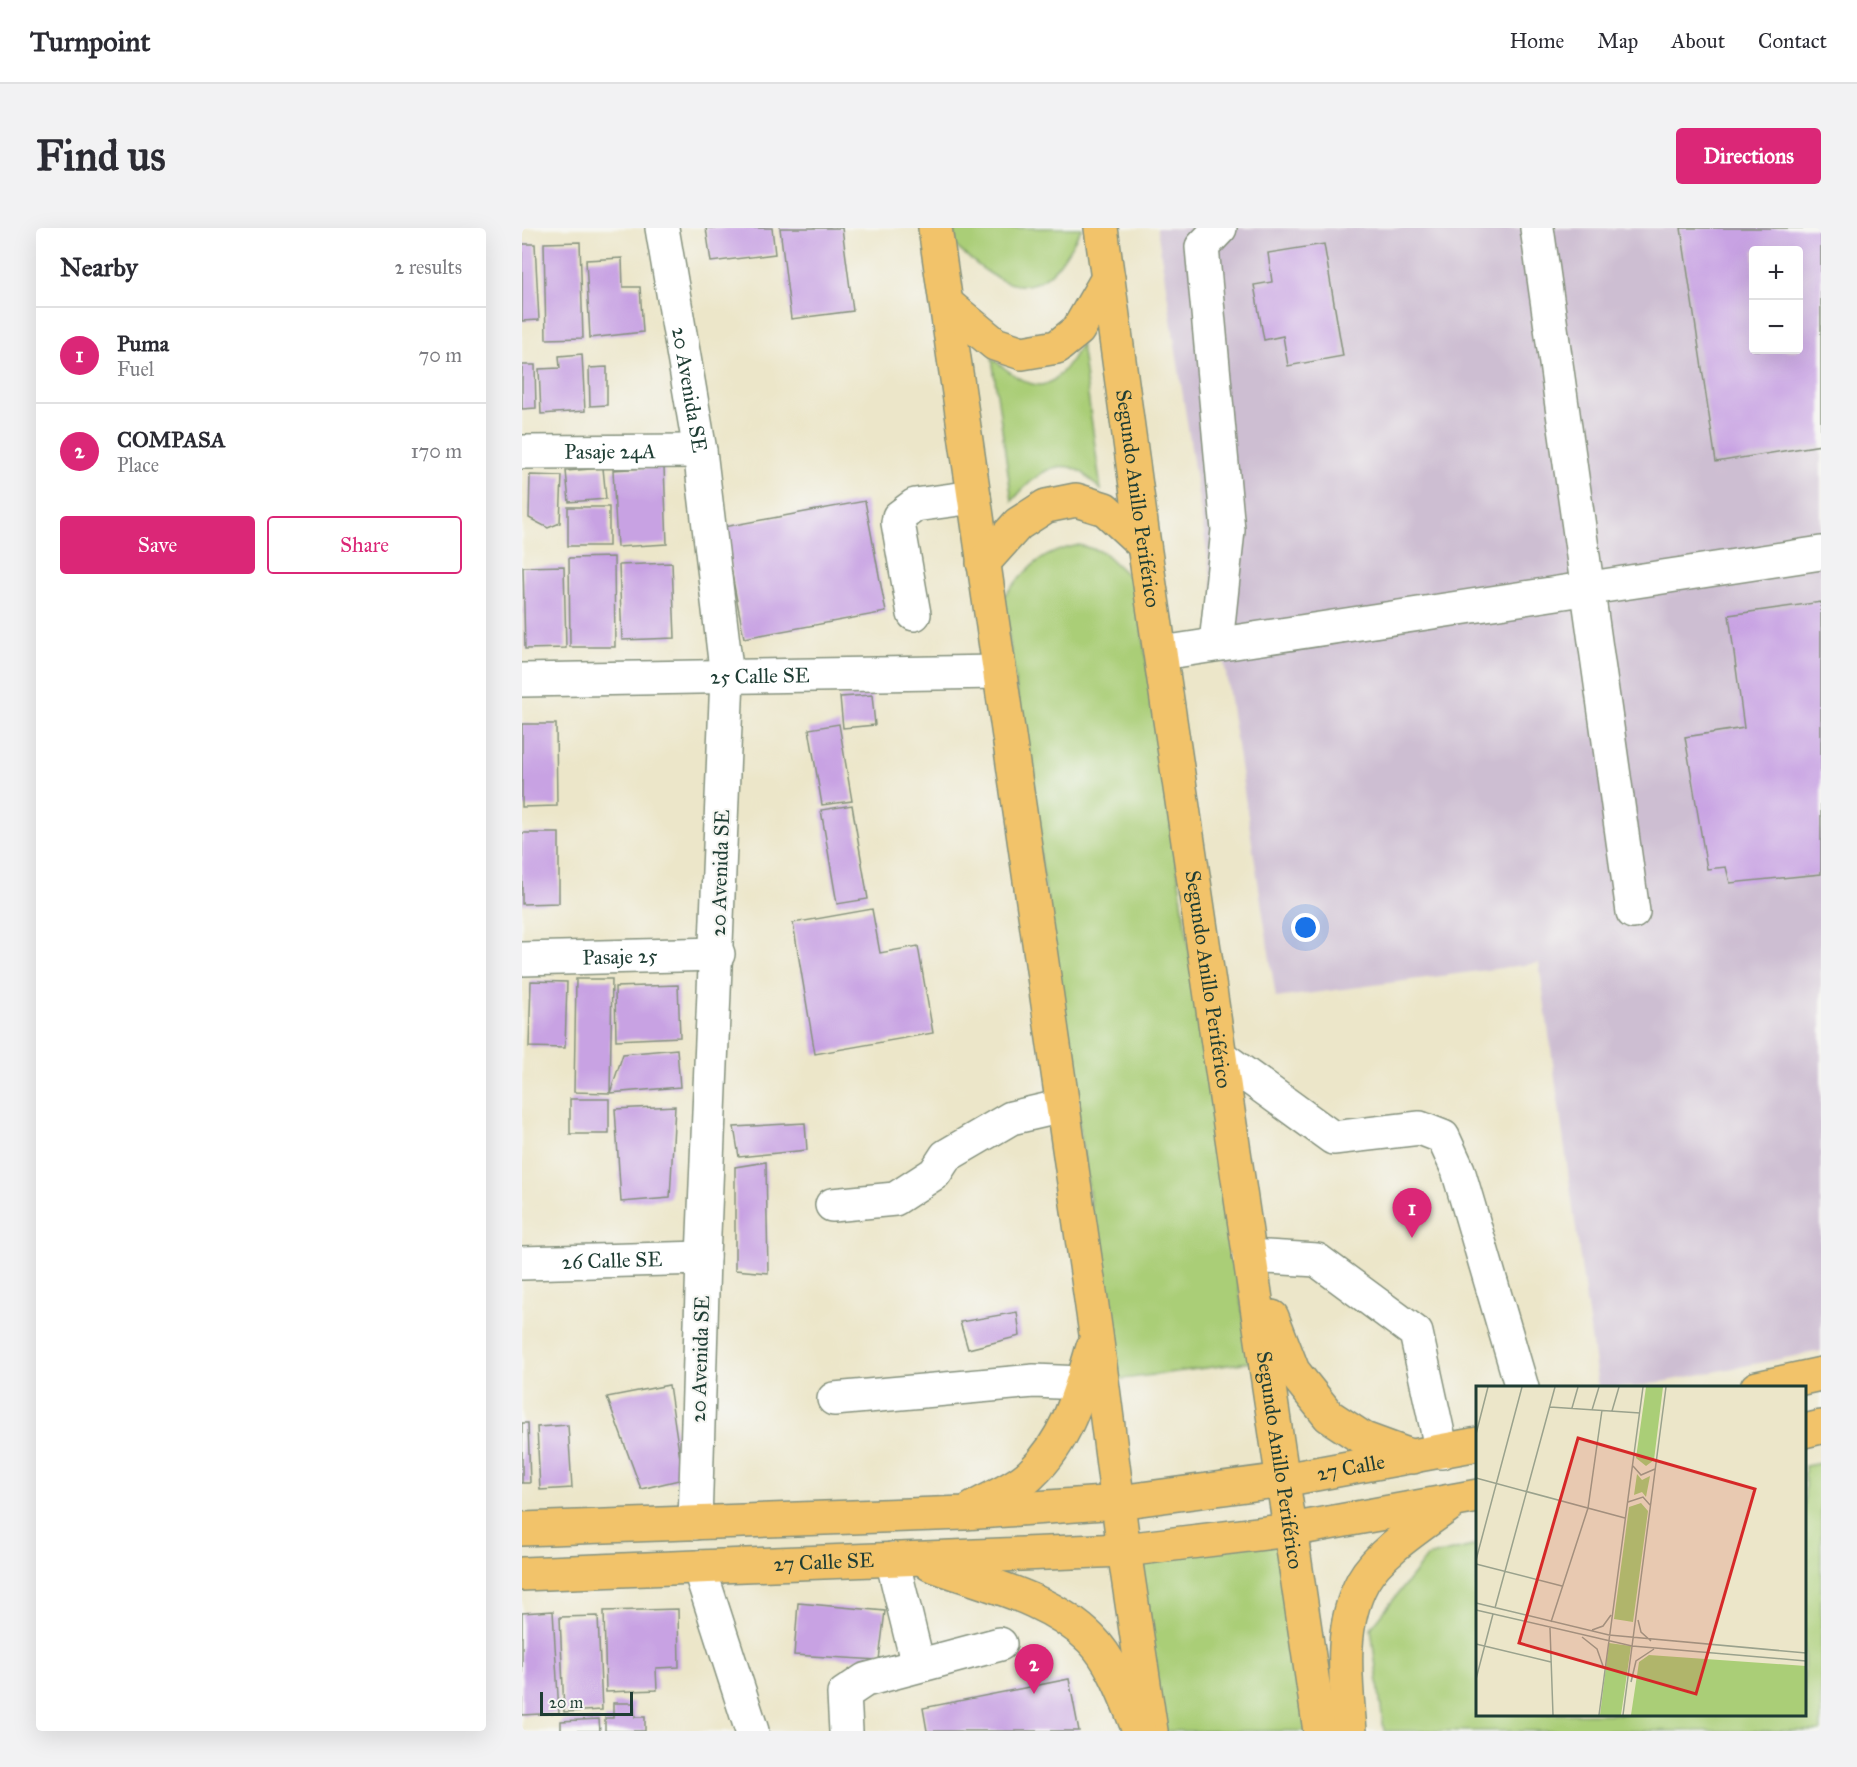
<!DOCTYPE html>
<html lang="en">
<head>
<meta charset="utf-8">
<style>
	body { margin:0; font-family:"IM FELL Great Primer",serif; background:#f2f2f3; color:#2b2b33 }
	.controls { position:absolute; right:18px; top:18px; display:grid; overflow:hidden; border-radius:6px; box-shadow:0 6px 24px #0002 }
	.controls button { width:54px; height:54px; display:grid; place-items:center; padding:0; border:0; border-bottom:2px solid #e1e1e2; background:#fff; color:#2b2b33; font:30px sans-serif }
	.scale { position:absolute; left:18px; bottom:15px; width:93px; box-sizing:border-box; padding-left:6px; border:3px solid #1f3d34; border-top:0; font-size:16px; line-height:21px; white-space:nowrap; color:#1f3d34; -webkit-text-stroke:4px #f6f6f2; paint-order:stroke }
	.you { position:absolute; left:784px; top:700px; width:21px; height:21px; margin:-15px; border:4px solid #fff; border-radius:50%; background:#1a73e8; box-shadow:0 0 0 9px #1a73e833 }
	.badge { display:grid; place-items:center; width:39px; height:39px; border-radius:50%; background:#db2777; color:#fff; font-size:20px; font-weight:700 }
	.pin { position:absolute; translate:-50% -50px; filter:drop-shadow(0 2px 3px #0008) }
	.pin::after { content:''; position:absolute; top:32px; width:21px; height:18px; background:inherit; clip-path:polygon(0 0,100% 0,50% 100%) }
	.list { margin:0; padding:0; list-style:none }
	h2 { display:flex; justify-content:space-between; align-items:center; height:78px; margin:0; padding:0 24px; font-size:26px }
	h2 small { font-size:20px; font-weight:400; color:#7c7c81 }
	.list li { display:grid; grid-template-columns:39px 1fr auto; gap:18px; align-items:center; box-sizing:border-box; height:96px; padding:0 24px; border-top:2px solid #e1e1e2 }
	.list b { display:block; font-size:22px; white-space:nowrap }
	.list p { margin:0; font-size:20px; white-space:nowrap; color:#7c7c81 }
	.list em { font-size:20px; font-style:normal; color:#7c7c81 }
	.actions { display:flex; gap:12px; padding:18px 24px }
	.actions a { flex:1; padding:14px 0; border:2px solid #db2777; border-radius:6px; text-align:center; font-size:21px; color:#db2777 }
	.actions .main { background:#db2777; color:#fff }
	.map { position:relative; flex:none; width:1299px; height:1503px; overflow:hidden; border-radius:6px }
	header { display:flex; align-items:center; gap:36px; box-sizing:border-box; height:84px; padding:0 30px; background:#fff; border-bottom:2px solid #e1e1e2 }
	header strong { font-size:28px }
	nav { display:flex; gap:33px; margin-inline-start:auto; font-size:21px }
	.intro { display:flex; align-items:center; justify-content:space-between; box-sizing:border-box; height:144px; padding:0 36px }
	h1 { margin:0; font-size:42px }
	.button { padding:15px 27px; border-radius:6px; background:#db2777; color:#fff; font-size:21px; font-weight:700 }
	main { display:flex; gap:36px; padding:0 36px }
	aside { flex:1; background:#fff; border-radius:6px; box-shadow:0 6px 24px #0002 }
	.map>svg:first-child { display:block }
</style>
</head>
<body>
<header>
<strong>Turnpoint</strong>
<nav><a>Home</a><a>Map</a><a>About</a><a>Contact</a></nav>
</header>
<div class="intro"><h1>Find us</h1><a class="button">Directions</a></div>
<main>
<aside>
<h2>Nearby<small>2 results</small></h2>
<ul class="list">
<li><span class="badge">1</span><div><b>Puma</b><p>Fuel</p></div><em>70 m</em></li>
<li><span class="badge">2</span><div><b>COMPASA</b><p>Place</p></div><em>170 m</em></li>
</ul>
<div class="actions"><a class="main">Save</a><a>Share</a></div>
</aside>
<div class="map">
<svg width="1299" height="1503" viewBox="0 0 1299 1503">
	<rect width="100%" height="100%" fill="#f6f6f2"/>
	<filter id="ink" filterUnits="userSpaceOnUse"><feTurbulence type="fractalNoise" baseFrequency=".0167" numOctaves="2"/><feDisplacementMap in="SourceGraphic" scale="12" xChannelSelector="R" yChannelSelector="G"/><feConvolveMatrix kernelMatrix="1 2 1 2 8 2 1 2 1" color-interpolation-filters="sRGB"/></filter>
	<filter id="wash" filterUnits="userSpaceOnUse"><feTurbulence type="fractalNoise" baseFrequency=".008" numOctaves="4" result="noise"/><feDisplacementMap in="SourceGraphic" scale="24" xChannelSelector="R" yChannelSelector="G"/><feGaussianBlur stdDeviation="1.35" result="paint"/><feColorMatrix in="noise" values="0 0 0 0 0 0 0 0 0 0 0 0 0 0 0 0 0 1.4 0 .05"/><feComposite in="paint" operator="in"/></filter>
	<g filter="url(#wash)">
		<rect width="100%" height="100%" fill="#ece6c9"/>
		<path fill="#cdbed2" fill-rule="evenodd" d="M635,0H1299V1123L1114,1159H1076L1017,735L754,770ZM1232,22H1276V122H1232Z"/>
		<path fill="#aace77" stroke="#648656" stroke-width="1.5" d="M431,0H560C552,13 544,29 534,40C499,79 463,43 434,19Z
			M559,116L579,262C572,256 565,247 558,243C530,228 507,254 490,273L470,130C515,168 529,168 559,116Z
			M557,317L581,324L613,354L728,1134L594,1152L481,369C507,339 517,325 557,317Z
			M1299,1235V1503H862L849,1400L905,1329L955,1317L956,1486H1282L1283,1238Z
			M763,1306L790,1503H634L606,1326Z"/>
		<g id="blocks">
			<path fill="#c8a2e3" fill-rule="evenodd" d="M184,0H250L253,26L189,34Z
				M258,0H320L331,83L269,91Z
				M1159,0H1299V217L1194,234ZM1232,22H1276V122H1232Z
				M58,14L61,110L24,111L22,15Z
				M0,16H13L17,92L0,93Z
				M802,16L821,128L766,138L761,108L742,112L732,57L750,54L746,25Z
				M100,30L101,59H118L121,104L68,110L64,32Z
				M60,126L63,183L19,186L17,141L38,140L37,128Z
				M0,137H13L14,180L0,181Z
				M85,139V177L68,178L67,140Z
				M142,239L145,316L95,319L91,242Z
				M81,240L84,271L47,274L44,243Z
				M8,247L40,248L38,295L26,300L7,290Z
				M343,273L364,384L222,410L201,299Z
				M46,279H87V318H46Z
				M92,329L93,419H48L47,330Z
				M150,335L153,410L100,412L97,337Z
				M42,338L44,420L3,421L1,339Z
				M1299,374V646L1208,655L1204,639L1185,641L1163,509L1222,500L1207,387Z
				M350,467L353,497L321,500L318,469Z
				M0,496H34L35,578L0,579Z
				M317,496L330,573L300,577L287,501Z
				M330,577L346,671L315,676L299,582Z
				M0,605H37V675L0,676Z
				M350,681L358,725L396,718L411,805L293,826L271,695Z
				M54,751H90L88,865L101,826L155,821L158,859L88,865L52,864Z
				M9,753L45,754L43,820L7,819Z
				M156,757L158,809L94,812L93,759Z
				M48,871H87V906H48Z
				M153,878L148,970L99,974L93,881Z
				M283,895L285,922L217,929L212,899Z
				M244,934L246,1045L213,1042V939Z
				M495,1084L498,1108L446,1121L438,1094Z
				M147,1157L161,1251L119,1261L85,1169Z
				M0,1195H6L8,1255H0Z
				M46,1197L50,1260L18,1262L15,1199Z
				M276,1375L363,1383L357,1432L272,1427Z
				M156,1381L157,1439L134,1440L135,1462L84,1464L82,1383Z
				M31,1383L37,1485L0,1487V1385Z
				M76,1388L80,1482L42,1484L38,1389Z
				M547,1451L557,1503H405L401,1480Z
				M91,1475H112L113,1489H123V1503H83V1490H91Z
				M77,1491L78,1503H39V1493Z"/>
		</g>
	</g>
	<g filter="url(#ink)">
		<use href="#blocks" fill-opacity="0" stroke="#86927e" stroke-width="1.5"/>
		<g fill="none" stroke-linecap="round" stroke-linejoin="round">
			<defs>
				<g id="minor">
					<path id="s1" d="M140,0L178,223L205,449L181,1030L173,1295"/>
					<path d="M1015,0L1111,684"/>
					<path id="s2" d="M0,224L178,223"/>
					<path d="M392,386L376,295L377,289L393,277L452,269"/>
					<path d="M694,416L706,302L680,19L698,0"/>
					<path d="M640,425L1299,325"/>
					<path id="s3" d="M0,452L476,444"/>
					<path id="s4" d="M0,731L196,726"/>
					<path d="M698,828L811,910L898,900L921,909L936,942L1000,1160"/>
					<path d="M310,977L373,971L413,945L424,928L489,890L541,878"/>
					<path d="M727,1028L795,1032L894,1105L920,1224"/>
					<path id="s5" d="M0,1035L181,1030"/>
					<path d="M312,1171L512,1153L560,1155"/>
					<path d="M370,1331L396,1437"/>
					<path d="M177,1339L230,1503"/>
					<path d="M324,1503L322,1466L343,1452L478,1416"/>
				</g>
				<g id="major">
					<path d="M413,0L574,1106L602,1322L629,1503"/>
					<path id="s6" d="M579,0L622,317L798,1503"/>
					<path d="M425,76L473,116L500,125L535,119L556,102L586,50"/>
					<path d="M461,335L496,296L524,278L554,272L583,281L622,317"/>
					<path d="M750,1089L771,1143L807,1188L842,1211L891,1229"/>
					<path d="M1235,1160L1299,1146"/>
					<path d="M1282,1203L1299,1199"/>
					<path d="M450,1281C468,1270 494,1261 509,1246C546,1211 557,1166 571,1119"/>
					<path id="s7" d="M0,1301L442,1285L596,1274L761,1252L956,1216"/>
					<path d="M408,1336C462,1356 527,1369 569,1411C592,1434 604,1471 616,1500"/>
					<path id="s8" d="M0,1346L602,1322L768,1302L956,1268"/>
					<path d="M828,1503C824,1454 816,1399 841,1353C857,1324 900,1297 927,1277"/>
				</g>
			</defs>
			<use href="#minor" stroke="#86927e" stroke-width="36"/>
			<use href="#major" stroke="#86927e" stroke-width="36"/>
			<use href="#minor" stroke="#fff" stroke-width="33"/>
			<use href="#major" stroke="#f2c36a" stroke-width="33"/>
		</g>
	</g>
	<g text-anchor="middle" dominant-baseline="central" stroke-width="4.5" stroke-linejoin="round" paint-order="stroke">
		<g font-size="21" fill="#1f3d34" stroke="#f6f6f2">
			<text stroke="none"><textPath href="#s1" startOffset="164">20 Avenida SE</textPath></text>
			<text stroke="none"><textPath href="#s2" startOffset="88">Pasaje 24A</textPath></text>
			<text stroke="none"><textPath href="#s6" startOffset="273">Segundo Anillo Periférico</textPath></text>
			<text stroke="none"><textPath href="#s3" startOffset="238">25 Calle SE</textPath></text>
			<text transform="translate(198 645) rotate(-88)">20 Avenida SE</text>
			<text stroke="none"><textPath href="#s4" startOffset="98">Pasaje 25</textPath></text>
			<text stroke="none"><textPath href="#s6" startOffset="759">Segundo Anillo Periférico</textPath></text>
			<text stroke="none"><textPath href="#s5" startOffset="90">26 Calle SE</textPath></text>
			<text transform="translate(178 1131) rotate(-88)">20 Avenida SE</text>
			<text stroke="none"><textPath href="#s6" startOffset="1245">Segundo Anillo Periférico</textPath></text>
			<text stroke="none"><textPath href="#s7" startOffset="832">27 Calle</textPath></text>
			<text stroke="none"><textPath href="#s8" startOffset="302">27 Calle SE</textPath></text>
		</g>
	</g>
	<g transform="translate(954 1158)">
		<rect width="330" height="330" fill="#ece6c9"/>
		<path d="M170,1H187L178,74L170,80L160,72ZM161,88L166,94L174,90L170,111L166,106L158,109ZM165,117L172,125L157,236L138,233L153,121ZM133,257L155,260L145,329H124ZM173,269L330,280V329H155L163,276Z" fill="#aace77"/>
		<path fill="none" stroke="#9aa28d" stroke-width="1.5" d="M74,21L164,27M96,22L102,1M116,24L123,1M136,25L143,1M0,48L12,1M157,80L165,89L179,83M0,92L149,132M152,116L167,111L174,119M0,174L46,1M0,178L86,200M0,217L133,249L330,267M19,222L79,1M0,224L156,260L330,275M162,234L165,246L175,255M75,236L112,122L126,24M74,242L77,329M116,244L127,240L135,229M106,251L121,263L127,280M0,258L75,276M0,293L17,228M155,296L160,275L178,263M123,329L167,1M147,329L190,1"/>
		<path fill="#d62828" fill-opacity="0.15" stroke="#d62828" stroke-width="3" d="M102,52L279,103L220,308L43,257Z"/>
		<rect width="330" height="330" fill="none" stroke="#1f3d34" stroke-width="3"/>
	</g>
</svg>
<div class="controls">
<button>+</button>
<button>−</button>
</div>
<div class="scale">20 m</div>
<div class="you"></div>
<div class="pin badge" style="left:890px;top:1010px">1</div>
<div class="pin badge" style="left:512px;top:1466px">2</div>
</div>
</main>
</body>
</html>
